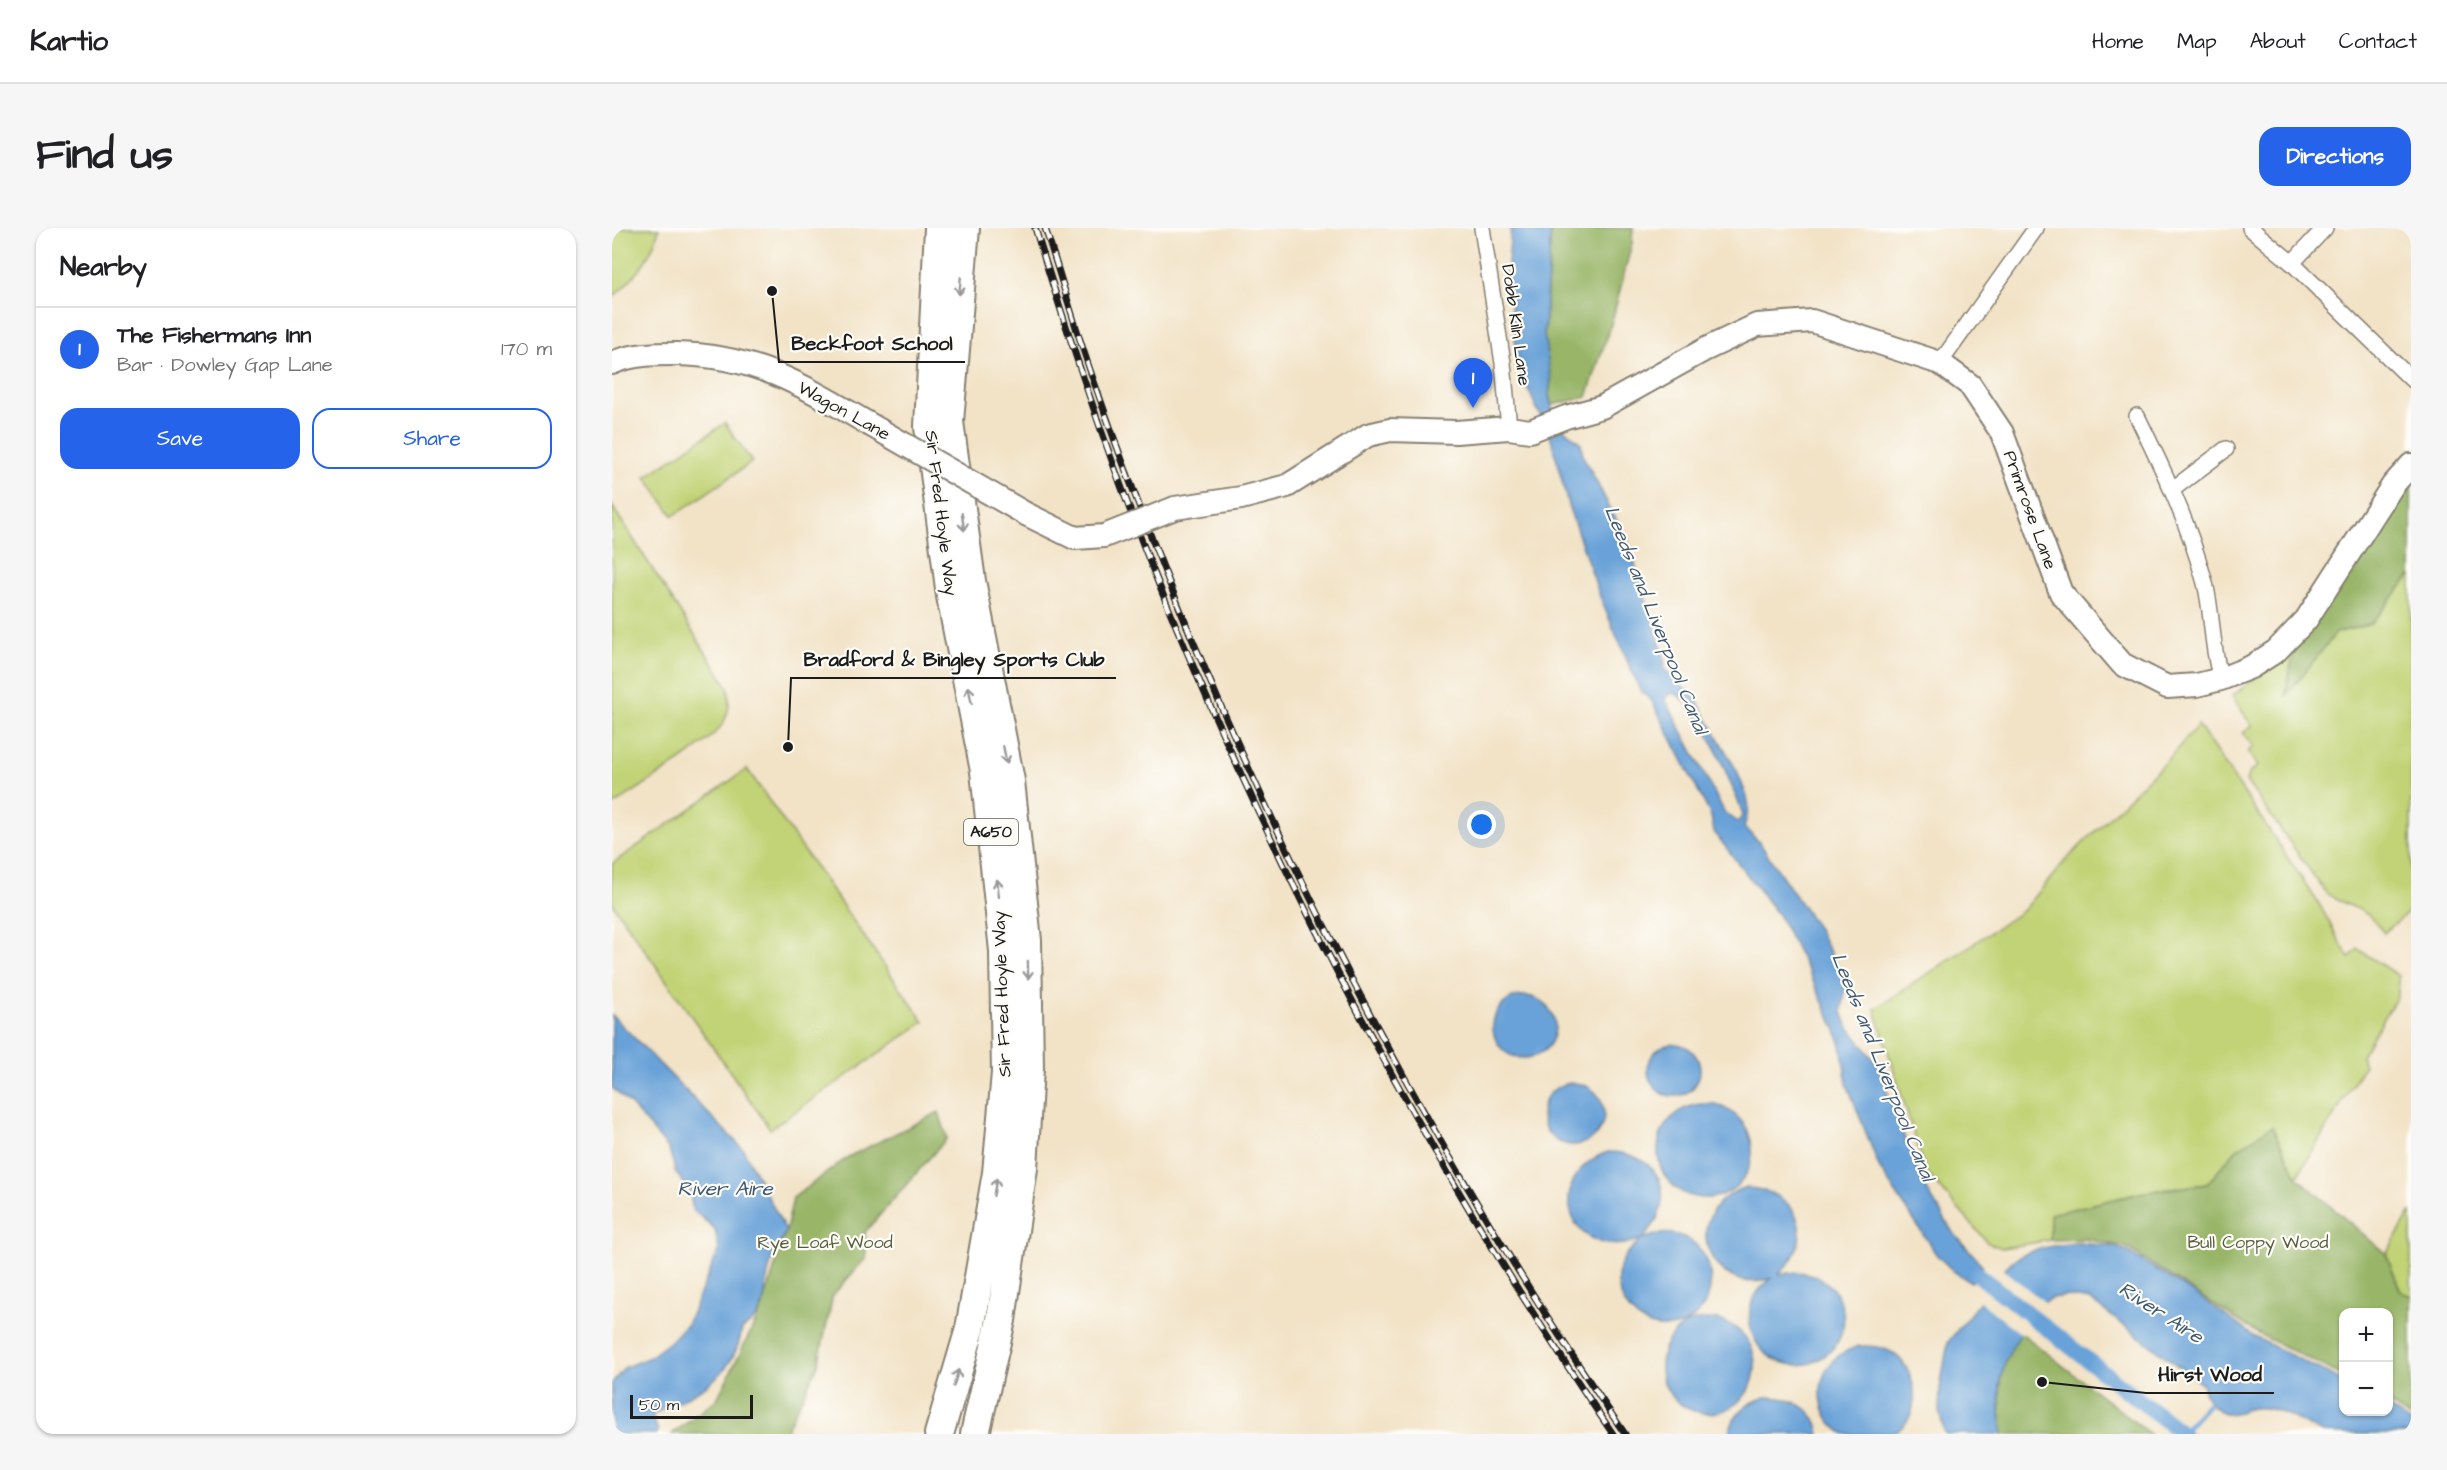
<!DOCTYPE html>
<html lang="en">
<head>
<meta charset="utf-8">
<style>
	body { margin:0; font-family:"Architects Daughter",sans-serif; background:#f6f6f6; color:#202124 }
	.controls { position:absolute; right:18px; bottom:18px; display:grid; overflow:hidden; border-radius:12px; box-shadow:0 2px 4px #0004 }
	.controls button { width:54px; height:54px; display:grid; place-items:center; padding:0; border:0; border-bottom:2px solid #e0e0e0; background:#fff; color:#202124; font:30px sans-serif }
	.scale { position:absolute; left:18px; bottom:15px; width:123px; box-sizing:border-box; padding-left:6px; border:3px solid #1c1c1c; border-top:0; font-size:16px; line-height:21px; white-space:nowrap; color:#1c1c1c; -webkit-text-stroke:4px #fdfcf7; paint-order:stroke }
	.you { position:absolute; left:870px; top:597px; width:21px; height:21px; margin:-15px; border:4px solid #fff; border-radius:50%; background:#1a73e8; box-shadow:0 0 0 9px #1a73e833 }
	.badge { display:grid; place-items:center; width:39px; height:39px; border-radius:50%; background:#2563eb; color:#fff; font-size:20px; font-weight:700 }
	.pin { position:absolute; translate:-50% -50px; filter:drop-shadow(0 2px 3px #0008) }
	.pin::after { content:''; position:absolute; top:32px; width:21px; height:18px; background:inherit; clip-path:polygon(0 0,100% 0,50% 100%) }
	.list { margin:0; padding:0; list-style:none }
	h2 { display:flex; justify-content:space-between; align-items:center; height:78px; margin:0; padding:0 24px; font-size:26px }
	h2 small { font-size:20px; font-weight:400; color:#757577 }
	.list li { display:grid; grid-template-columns:39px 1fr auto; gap:18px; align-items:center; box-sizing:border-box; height:84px; padding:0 24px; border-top:2px solid #e0e0e0 }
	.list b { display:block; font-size:22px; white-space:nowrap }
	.list p { margin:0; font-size:20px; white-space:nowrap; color:#757577 }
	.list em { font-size:20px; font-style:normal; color:#757577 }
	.actions { display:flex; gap:12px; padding:18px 24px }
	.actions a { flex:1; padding:14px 0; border:2px solid #2563eb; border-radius:18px; text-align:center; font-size:21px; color:#2563eb }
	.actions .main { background:#2563eb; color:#fff }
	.map { position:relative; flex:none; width:1799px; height:1206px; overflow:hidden; border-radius:18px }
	header { display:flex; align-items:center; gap:36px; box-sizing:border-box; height:84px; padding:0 30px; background:#fff; border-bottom:2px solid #e0e0e0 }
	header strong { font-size:28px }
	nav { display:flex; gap:33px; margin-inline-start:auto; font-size:21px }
	.intro { display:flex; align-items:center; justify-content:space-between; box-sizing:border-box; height:144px; padding:0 36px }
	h1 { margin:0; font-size:42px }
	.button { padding:15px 27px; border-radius:18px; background:#2563eb; color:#fff; font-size:21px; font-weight:700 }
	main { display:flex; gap:36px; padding:0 36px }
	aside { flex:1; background:#fff; border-radius:18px; box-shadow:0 2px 4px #0004 }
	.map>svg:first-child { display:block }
</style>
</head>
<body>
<header>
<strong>Kartio</strong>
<nav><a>Home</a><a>Map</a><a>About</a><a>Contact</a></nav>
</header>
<div class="intro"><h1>Find us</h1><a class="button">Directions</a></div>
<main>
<aside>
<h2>Nearby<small></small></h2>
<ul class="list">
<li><span class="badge">1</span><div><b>The Fishermans Inn</b><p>Bar · Dowley Gap Lane</p></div><em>170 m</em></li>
</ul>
<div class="actions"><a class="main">Save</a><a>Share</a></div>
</aside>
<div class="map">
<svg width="1799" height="1206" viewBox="0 0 1799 1206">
	<rect width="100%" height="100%" fill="#fdfcf7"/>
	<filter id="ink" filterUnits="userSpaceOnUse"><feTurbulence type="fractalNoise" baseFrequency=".0167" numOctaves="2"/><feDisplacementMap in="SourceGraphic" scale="12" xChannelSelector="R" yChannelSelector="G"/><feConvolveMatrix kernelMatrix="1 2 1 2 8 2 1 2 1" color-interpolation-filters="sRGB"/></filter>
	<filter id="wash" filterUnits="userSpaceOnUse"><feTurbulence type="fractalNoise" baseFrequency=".008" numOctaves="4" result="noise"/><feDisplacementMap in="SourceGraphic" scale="24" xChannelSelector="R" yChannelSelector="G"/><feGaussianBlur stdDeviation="1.35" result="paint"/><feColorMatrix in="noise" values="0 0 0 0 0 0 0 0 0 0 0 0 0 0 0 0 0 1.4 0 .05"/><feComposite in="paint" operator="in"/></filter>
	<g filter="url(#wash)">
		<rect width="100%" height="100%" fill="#f2e3c7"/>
		<path fill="#c1d376" stroke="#6e7849" stroke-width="1.5" d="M0,0H47C41,29 22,50 0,70Z
			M113,195L140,234L61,288L34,249Z
			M0,278L116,459C118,472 118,483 111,495C99,517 24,561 0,578Z
			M1799,347V682L1772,705C1767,699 1762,691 1756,687C1742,677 1727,675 1714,665L1634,553L1637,545L1646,538L1636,523L1642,518L1631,505L1640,498L1620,468L1682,421L1718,372L1759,396Z
			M1586,497L1707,676L1737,730L1746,721L1786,748V767L1749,828L1752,838L1685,949L1660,899L1624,922L1595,956L1533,964L1438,986V1012L1390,1020L1376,1015L1313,943L1263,781L1412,682L1453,633L1558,529Z
			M135,541L312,794L158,901L0,675V636Z
			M1799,984V1068L1789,1064L1774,1026Z"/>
		<path fill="#98b567" stroke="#5a6842" stroke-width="1.5" d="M939,0H1021L1020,15L1000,93L975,169L939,177L937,166L939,152L932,107Z
			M1799,258V347L1759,396L1724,405L1673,469L1682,421Z
			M327,884L335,910L253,1004L254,1030L221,1067L206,1137L172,1206H60L105,1171L150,1081L174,1003L181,970L236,929Z
			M1660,898L1685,949L1774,1026L1789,1064L1799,1068V1190L1777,1176L1776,1084H1732L1731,1148L1645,1105L1514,1019L1473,1011L1438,1012V986L1533,964L1595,956L1624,922Z
			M1408,1104L1538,1206H1391C1385,1171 1386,1133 1408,1104Z"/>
		<path fill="#69a2d8" stroke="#425f7a" stroke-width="1.5" fill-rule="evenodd" d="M899,0H939L932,107L939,152L937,166L939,177L952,201L969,215L971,228L1016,314L1052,428L1053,442L1084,471L1125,543L1135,569L1137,581L1132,599L1147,614L1206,701L1234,755L1230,784L1235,797L1265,836L1301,932L1316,964L1340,1003L1371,1038L1359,1054L1341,1043L1324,1026L1268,941L1235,856L1229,817L1223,800L1199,749L1167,688L1102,604L1099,588L1040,473L1028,462L990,374L956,277L940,213L907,142L895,47ZM1060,465C1087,470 1117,552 1128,578L1131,587L1126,594L1113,585L1053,471Z
			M881 799a31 31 0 1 1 62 0a31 31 0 1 1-62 0Z
			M0,787L131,921L174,1003C169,1014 161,1026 158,1038C150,1064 158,1085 130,1101C121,1154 82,1164 40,1187L46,1203L45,1206H0V1155L13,1139L38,1129L58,1114L75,1096L107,1022L103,1001L81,982L77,962L64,945L57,921L19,877L0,860Z
			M1036 842a26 26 0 1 1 52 0a26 26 0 1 1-52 0Z
			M930 886a31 31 0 1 1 62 0a31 31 0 1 1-62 0Z
			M1046 923a47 47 0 1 1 94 0a47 47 0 1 1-94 0Z
			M996,924C1051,924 1068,974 1030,1011C1040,1008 1050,1004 1061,1006C1113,1015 1110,1093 1059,1099C1049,1100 1040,1099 1032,1094C1012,1083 1000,1058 1009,1036C1013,1025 1022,1019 1029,1011C959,1039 926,949 996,924Z
			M1132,960C1187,960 1207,1011 1166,1047C1228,1029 1257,1107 1204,1133C1190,1139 1174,1138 1160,1130C1141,1119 1133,1095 1140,1074C1144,1063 1152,1057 1160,1050C1099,1072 1062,985 1132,960Z
			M1465,1015L1500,1018L1513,1022L1585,1067L1643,1109L1731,1153L1732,1184H1776L1777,1180L1799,1195V1206C1785,1206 1719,1206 1711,1205C1689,1196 1669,1178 1642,1180C1632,1180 1622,1189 1611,1184C1598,1180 1593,1168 1590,1156L1478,1072L1455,1068L1439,1070L1433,1074C1395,1121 1380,1143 1391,1206H1333L1327,1184L1328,1160L1336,1114L1399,1034C1419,1020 1440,1018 1465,1015Z
			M1049 1138a47 47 0 1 1 94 0a47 47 0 1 1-94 0Z
			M1247,1118C1258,1118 1269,1118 1279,1124C1306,1139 1313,1192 1280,1205C1270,1206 1245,1206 1233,1206C1208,1192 1201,1159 1219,1135C1226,1126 1236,1122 1247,1118Z
			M1154,1169C1180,1169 1203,1179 1208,1206H1117C1121,1185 1135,1175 1154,1169Z"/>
		<path fill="#f2e3c7" d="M1390,1041L1435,1076L1410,1107L1365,1071Z"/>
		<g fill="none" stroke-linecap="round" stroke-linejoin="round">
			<path stroke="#69a2d8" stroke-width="5" d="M1569,1206L1596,1176L1604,1172"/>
			<path stroke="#69a2d8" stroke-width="16" d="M1350,1032L1365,1046L1571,1206"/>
		</g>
	</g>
	<g filter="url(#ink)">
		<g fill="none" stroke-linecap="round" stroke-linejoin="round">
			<defs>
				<path id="street" d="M870,0L891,135L897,200
					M1638,0L1680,35L1799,151
					M1680,35L1713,0
					M1328,135L1424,0
					M1525,188C1552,243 1577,296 1593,355C1601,386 1599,419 1609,451
					M1561,261L1614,221"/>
				<path id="secondary" d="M0,135C21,126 42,126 64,126C142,127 191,157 257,196
					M563,280L629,270L675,258L756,207L778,202L844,204L897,200L918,203L954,189L990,179L1094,121L1145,97L1200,93L1328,135L1358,157L1390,205L1449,365L1510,436L1555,459L1585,457L1609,451L1639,439L1664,423L1694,392L1781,257L1799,237
					M414,286L463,310L492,308"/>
				<path id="highway" d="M353,0L337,194L359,353L398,553L415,713L417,840L411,940L389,1092L363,1206
					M327,1206L358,1101L385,945L394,845L392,723L373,543L339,368L317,199L327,0"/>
			</defs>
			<use href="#street" stroke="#878072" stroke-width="18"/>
			<use href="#secondary" stroke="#878072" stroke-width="26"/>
			<use href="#highway" stroke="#878072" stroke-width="32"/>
			<use href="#street" stroke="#fff" stroke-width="15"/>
			<use href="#secondary" stroke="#fff" stroke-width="22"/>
			<use href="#highway" stroke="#fff" stroke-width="28"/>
			<defs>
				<path id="rail" d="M423,0C460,120 500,240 547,357C669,655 819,941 1001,1206
					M433,0C449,49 463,99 480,148C609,522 789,880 1013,1206"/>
			</defs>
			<use href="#rail" stroke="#1c1c1c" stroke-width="7"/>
			<use href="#rail" stroke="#fdfcf7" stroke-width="4.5" stroke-dasharray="14" stroke-linecap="butt"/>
			<defs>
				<path id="secondary-bridge" d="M257,196L414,286
					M492,308L563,280"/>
			</defs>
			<use href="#secondary-bridge" stroke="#878072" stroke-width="26" stroke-linecap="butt"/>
			<use href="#secondary-bridge" stroke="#fff" stroke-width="22"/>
		</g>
		<defs><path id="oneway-shaft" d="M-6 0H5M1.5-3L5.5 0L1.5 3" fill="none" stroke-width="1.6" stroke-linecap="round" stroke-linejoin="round" transform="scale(1.5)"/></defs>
		<g stroke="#999">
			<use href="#oneway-shaft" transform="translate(348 58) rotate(95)"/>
			<use href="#oneway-shaft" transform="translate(351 294) rotate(82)"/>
			<use href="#oneway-shaft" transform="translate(358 467) rotate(-101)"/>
			<use href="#oneway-shaft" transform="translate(393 527) rotate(79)"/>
			<use href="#oneway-shaft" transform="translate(386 660) rotate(-96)"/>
			<use href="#oneway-shaft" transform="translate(416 742) rotate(89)"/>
			<use href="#oneway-shaft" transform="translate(383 959) rotate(-80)"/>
			<use href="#oneway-shaft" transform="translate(344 1150) rotate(-73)"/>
		</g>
	</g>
	<g text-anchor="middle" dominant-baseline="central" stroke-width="4.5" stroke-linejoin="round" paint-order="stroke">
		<rect fill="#fdfcf7" stroke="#605f5e" stroke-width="1.5" x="352" y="591" width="54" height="26" rx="4.5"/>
		<g font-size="16" font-weight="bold" fill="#1c1c1c">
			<text x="379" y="604">A650</text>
		</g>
		<g font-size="18" fill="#1c1c1c" stroke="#fdfcf7">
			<text transform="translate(904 97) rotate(82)">Dobb Kiln Lane</text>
			<text transform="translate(232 183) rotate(29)">Wagon Lane</text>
			<text transform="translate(1418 282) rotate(70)">Primrose Lane</text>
			<text transform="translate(329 285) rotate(83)">Sir Fred Hoyle Way</text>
			<text transform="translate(390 766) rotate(-92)">Sir Fred Hoyle Way</text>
		</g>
		<g font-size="18" fill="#565c3c" stroke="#fdfcf7">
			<text x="213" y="1014">Rye Loaf Wood</text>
			<text x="1646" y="1014">Bull Coppy Wood</text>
		</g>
		<g font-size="20" font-style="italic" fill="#3f5871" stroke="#fdfcf7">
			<text transform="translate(1044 392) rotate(68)">Leeds and Liverpool Canal</text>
			<text transform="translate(1271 839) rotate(68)">Leeds and Liverpool Canal</text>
			<text x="113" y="961">River Aire</text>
			<text transform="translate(1549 1085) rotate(33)">River Aire</text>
		</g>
	</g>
	<path fill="none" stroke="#1c1c1c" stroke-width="2" d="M160 63L167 134H353M176 519L179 450H504M1430 1154L1534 1165H1662"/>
	<g fill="#1c1c1c" stroke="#fdfcf7" stroke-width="2">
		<circle cx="160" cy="63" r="6"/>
		<circle cx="176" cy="519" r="6"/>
		<circle cx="1430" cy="1154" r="6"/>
	</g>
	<g font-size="20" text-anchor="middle" font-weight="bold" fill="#1c1c1c" stroke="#fdfcf7" stroke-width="4.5" stroke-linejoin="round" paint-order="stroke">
		<text x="260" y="122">Beckfoot School</text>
		<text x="342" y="438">Bradford &amp; Bingley Sports Club</text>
		<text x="1598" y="1153">Hirst Wood</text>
	</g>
</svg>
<div class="controls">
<button>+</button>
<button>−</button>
</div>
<div class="scale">50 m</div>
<div class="you"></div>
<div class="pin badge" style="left:861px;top:180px">1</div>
</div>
</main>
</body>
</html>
